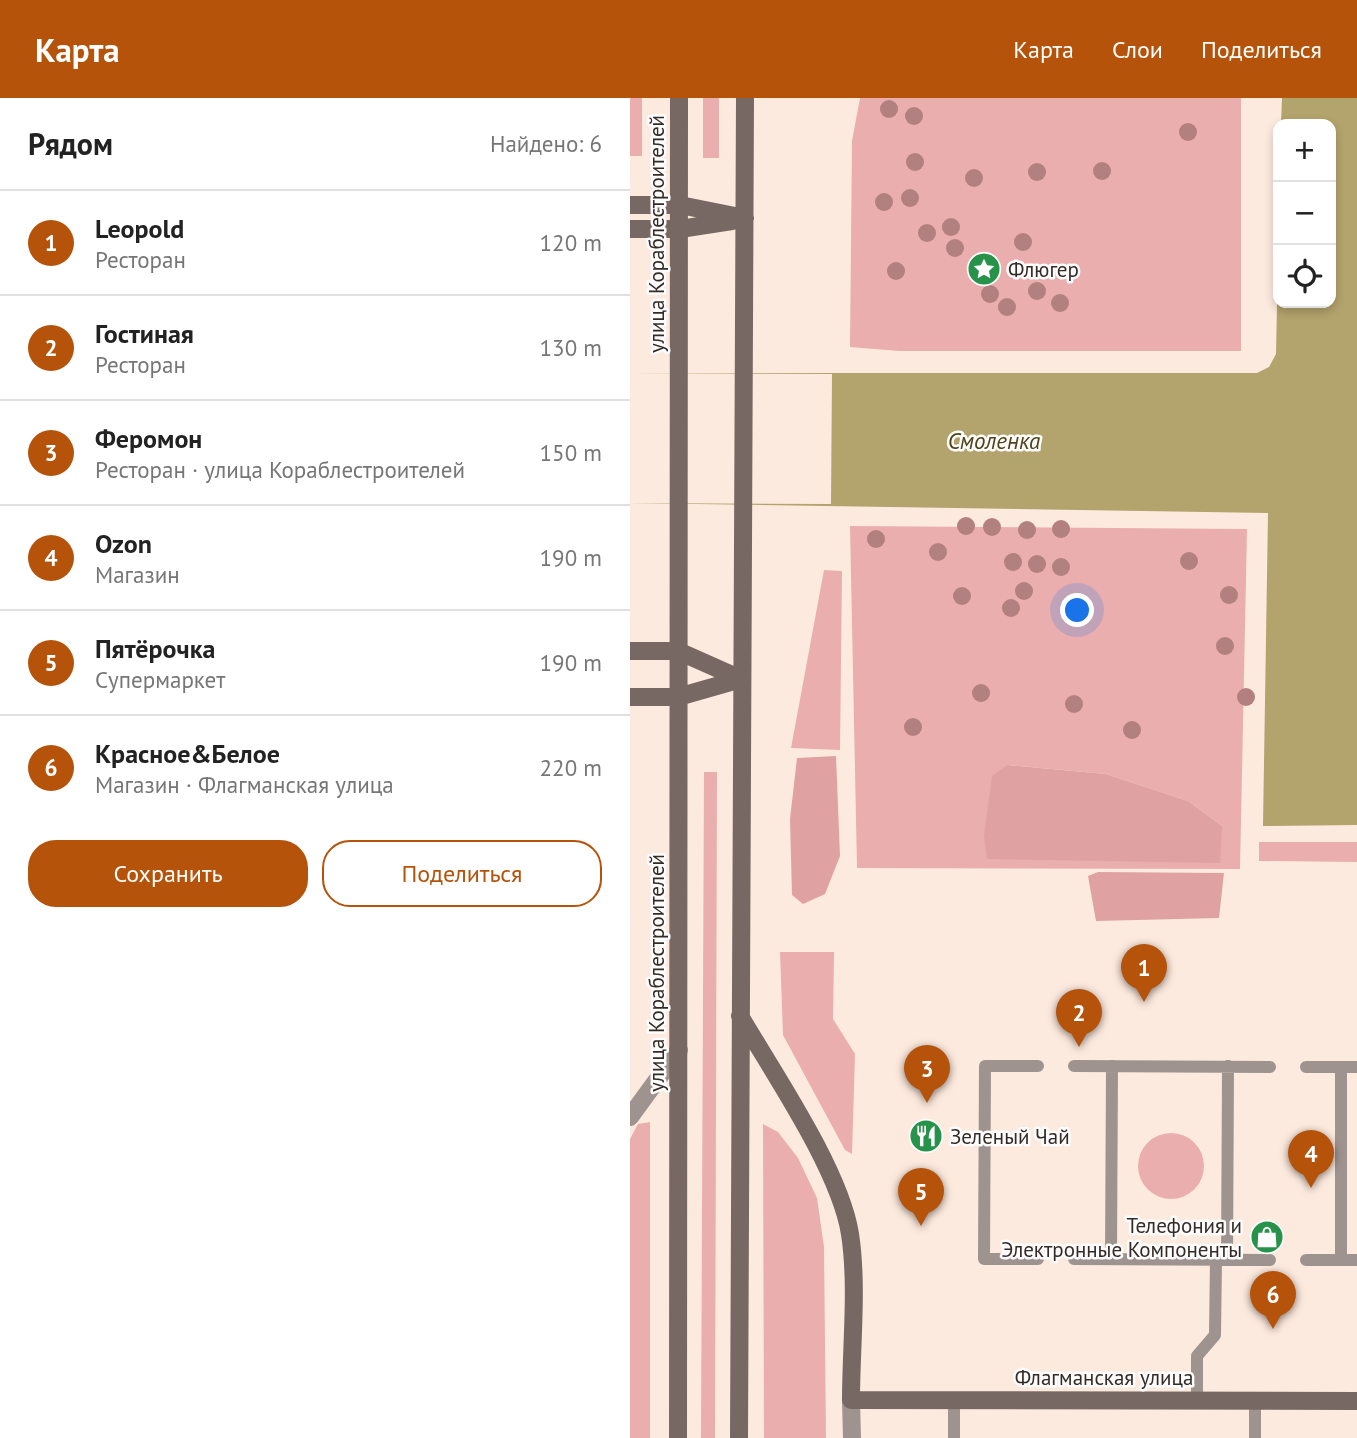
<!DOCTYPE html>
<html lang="ru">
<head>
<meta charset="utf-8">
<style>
	body { margin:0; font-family:"PT Sans",sans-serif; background:#f6f6f6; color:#222 }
	.controls { position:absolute; right:21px; top:21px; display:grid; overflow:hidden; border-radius:14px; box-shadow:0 4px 10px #0003 }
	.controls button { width:63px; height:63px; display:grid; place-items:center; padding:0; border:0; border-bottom:2px solid #e0e0e0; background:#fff; color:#222; font:35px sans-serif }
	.you { position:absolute; left:448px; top:513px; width:24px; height:24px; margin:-18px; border:5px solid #fff; border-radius:50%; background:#1a73e8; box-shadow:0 0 0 10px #1a73e833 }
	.badge { display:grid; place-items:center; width:46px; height:46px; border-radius:50%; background:#b45309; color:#fff; font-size:23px; font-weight:700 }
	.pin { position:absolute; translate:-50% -58px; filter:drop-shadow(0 2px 4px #0008) }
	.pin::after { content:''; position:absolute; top:37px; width:24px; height:21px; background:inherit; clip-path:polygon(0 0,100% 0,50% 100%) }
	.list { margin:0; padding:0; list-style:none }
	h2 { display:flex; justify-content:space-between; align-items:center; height:91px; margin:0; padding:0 28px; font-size:30px }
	h2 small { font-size:23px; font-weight:400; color:#767676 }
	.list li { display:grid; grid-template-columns:46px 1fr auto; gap:21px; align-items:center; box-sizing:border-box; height:105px; padding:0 28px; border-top:2px solid #e0e0e0 }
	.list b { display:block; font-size:26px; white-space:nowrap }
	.list p { margin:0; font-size:23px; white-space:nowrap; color:#767676 }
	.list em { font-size:23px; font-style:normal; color:#767676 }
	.actions { display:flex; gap:14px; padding:21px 28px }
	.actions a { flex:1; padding:16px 0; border:2px solid #b45309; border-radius:28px; text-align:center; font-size:24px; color:#b45309 }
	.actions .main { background:#b45309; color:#fff }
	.icon { flex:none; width:38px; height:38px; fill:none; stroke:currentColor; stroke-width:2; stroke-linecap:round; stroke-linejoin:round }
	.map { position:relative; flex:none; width:727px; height:1340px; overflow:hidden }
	header { display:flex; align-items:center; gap:42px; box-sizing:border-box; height:98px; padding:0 35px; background:#b45309; color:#fff }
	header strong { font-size:33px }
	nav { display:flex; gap:38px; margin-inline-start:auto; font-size:24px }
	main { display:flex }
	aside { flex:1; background:#fff }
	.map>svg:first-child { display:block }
</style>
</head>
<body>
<header>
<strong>Карта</strong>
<nav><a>Карта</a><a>Слои</a><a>Поделиться</a></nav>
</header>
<main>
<aside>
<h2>Рядом<small>Найдено: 6</small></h2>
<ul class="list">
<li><span class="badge">1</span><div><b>Leopold</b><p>Ресторан</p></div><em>120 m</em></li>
<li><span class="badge">2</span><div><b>Гостиная</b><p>Ресторан</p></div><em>130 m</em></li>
<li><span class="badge">3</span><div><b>Феромон</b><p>Ресторан · улица Кораблестроителей</p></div><em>150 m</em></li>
<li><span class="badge">4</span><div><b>Ozon</b><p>Магазин</p></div><em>190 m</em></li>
<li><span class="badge">5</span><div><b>Пятёрочка</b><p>Супермаркет</p></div><em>190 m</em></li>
<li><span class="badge">6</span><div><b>Красное&amp;Белое</b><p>Магазин · Флагманская улица</p></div><em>220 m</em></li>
</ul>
<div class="actions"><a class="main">Сохранить</a><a>Поделиться</a></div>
</aside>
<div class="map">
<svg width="727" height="1340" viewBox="0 0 727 1340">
	<rect width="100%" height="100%" fill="#fdeade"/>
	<path fill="#eaaeae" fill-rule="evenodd" d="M0,0H12V58H0Z
		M73,0H89V60H73Z
		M230,0H611V253H269L220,249L222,43Z
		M220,428L617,431L610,771L227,770ZM377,667L476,676L558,703L592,728Z
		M194,472L212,473L210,652L161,650Z
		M74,674H87L85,1340H71Z
		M629,744H727V764L629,763Z
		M150,854H204L203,921L225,956L222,1056L215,1052L153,937Z
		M20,1024V1340H0V1041L8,1026Z
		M133,1026L148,1034L168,1060L187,1100L194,1149L196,1340H134Z
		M508 1068a33 33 0 1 1 66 0a33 33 0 1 1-66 0Z"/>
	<path fill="#e0a1a2" d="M206,658L210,758L195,796L173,806L162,797L160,721L167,660Z
		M377,667L476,676L558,703L592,728L590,765L357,761L354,738L362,678Z
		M468,774L594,775L589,820L466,823L458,778Z"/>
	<path fill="#b3a36c" d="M652,0H727V727L633,728L638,415L0,405V275H627L639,269L646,256L648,158V205H701V26H651Z"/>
	<path fill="#fdeade" d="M0,275L202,276L201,406L0,405Z"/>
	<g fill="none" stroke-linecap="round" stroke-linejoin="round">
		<path stroke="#9e938f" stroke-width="12" d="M444,968L640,969
			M676,969H727
			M408,1161H354L355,968H408
			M444,1161L640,1162
			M481,1161L482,968
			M597,1162L598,968
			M676,1162H727
			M711,1162V969
			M324,1302V1340
			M567,1302V1258L585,1237L586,1161
			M625,1302V1340"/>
		<path stroke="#9e938f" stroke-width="18" d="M0,1019L49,952
			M221,1302L222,1340"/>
		<path stroke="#786863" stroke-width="18" d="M0,107H50L115,120
			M0,131H50L102,123
			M0,553H48L111,581
			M0,599H48L111,581
			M110,918C144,976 210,1072 220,1136C228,1188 221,1249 221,1302L727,1303
			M48,1340L49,0
			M109,1340L115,0"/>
	</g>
	<g fill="#b2807e">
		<circle cx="259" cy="11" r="9"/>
		<circle cx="284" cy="18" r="9"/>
		<circle cx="558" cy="34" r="9"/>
		<circle cx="285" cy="64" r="9"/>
		<circle cx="472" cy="73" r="9"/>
		<circle cx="407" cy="74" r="9"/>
		<circle cx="344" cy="80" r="9"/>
		<circle cx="280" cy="100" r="9"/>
		<circle cx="254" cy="104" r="9"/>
		<circle cx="321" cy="129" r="9"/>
		<circle cx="297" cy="135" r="9"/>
		<circle cx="393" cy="144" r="9"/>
		<circle cx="325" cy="150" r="9"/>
		<circle cx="266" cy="173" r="9"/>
		<circle cx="407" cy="193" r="9"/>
		<circle cx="360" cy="196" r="9"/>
		<circle cx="430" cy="205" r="9"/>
		<circle cx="377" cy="209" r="9"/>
		<circle cx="336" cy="428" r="9"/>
		<circle cx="362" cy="429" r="9"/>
		<circle cx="431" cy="431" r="9"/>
		<circle cx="397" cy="432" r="9"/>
		<circle cx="246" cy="441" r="9"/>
		<circle cx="308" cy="454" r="9"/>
		<circle cx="559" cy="463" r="9"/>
		<circle cx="383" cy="464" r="9"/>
		<circle cx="407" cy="466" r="9"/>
		<circle cx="431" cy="469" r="9"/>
		<circle cx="394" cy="493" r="9"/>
		<circle cx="599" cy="497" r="9"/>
		<circle cx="332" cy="498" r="9"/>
		<circle cx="381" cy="510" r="9"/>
		<circle cx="595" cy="548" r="9"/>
		<circle cx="351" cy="595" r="9"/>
		<circle cx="616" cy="599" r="9"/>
		<circle cx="444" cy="606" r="9"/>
		<circle cx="283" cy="629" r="9"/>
		<circle cx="502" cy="632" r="9"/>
	</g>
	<defs>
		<symbol id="sight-disc" viewBox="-11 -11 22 22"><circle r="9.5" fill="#26924a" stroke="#fcfcfc"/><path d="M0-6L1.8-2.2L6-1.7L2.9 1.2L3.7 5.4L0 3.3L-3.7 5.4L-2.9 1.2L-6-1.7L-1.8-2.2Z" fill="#fff"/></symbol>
		<symbol id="restaurant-disc" viewBox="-11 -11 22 22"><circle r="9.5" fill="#26924a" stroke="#fcfcfc"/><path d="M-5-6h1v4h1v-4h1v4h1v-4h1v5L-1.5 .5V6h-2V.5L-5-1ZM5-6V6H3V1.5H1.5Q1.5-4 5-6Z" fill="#fff"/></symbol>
		<symbol id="shop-disc" viewBox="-11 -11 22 22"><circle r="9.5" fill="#26924a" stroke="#fcfcfc"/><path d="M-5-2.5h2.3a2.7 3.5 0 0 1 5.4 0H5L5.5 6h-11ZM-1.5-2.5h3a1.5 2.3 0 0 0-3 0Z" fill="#fff"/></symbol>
	</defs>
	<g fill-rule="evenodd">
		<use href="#sight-disc" x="335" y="152" width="38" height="38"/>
		<use href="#restaurant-disc" x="277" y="1019" width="38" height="38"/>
		<use href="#shop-disc" x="618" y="1120" width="38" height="38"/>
	</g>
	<g text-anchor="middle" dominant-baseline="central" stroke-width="5" stroke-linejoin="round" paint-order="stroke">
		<g font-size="21" fill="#342b26" stroke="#fcfcfc">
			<text transform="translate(26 136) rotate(-90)">улица Кораблестроителей</text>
			<text transform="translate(26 875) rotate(-90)">улица Кораблестроителей</text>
			<text x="474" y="1279">Флагманская улица</text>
		</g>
		<g font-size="21" fill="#342b26" stroke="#fcfcfc" text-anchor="start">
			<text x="378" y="171">Флюгер</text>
			<text x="320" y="1038">Зеленый Чай</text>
			<text x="612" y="1127" text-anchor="end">Телефония и<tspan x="612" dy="24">Электронные Компоненты</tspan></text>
		</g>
		<g font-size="23" font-style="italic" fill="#504418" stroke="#fcfcfc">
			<text x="364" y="342">Смоленка</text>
		</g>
	</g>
</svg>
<div class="controls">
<button>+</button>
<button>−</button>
<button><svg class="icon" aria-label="locate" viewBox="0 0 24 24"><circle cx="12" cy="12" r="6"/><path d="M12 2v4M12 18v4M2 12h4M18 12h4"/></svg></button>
</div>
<div class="you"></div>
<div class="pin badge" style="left:514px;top:904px">1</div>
<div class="pin badge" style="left:449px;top:949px">2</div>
<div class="pin badge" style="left:297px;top:1005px">3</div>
<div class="pin badge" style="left:681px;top:1090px">4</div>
<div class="pin badge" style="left:291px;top:1128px">5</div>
<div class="pin badge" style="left:643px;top:1231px">6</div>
</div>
</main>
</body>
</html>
